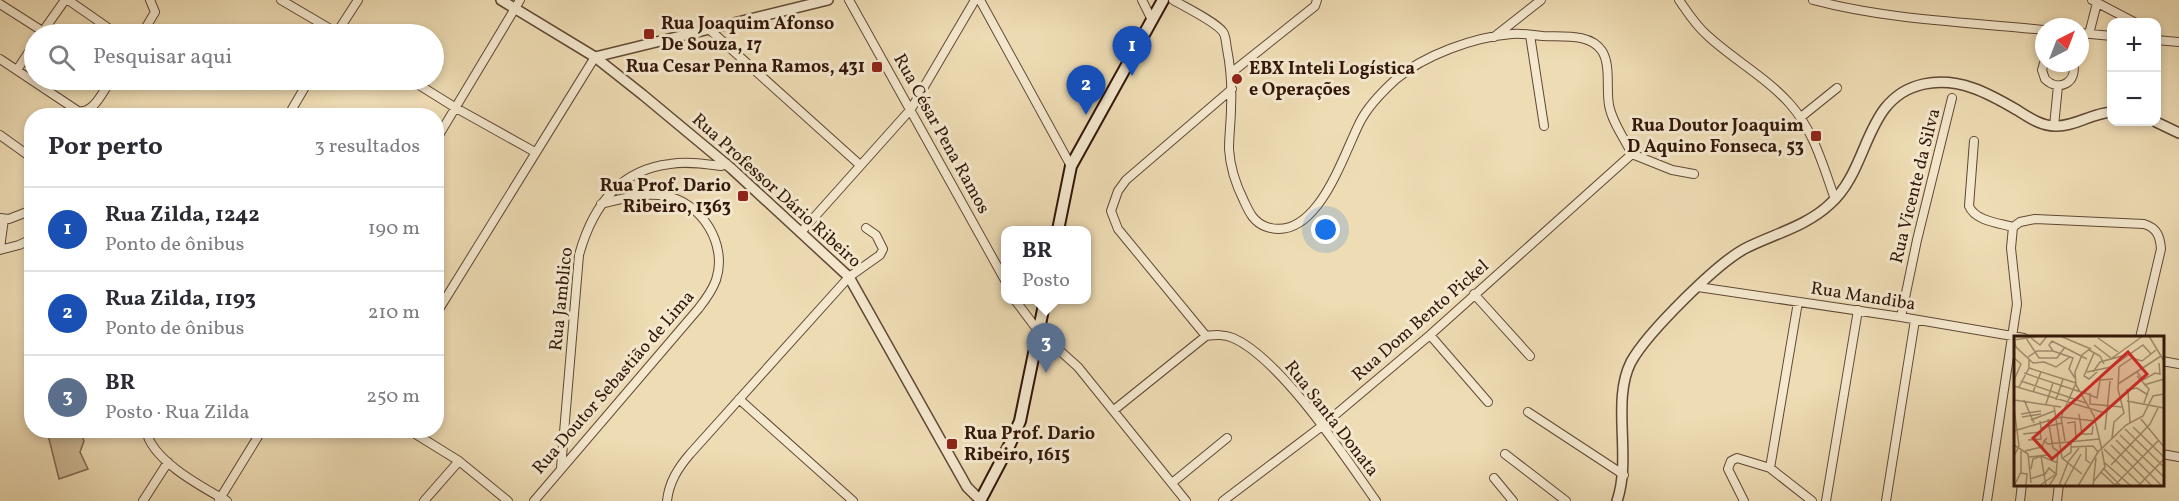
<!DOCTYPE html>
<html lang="pt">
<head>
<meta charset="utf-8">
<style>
	body { margin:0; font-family:Vollkorn,serif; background:#f2f2f3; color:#2b2b33 }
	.controls { position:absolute; right:18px; top:18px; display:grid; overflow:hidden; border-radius:12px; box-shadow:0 3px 9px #0003 }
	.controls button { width:54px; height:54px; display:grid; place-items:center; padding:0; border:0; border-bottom:2px solid #e1e1e2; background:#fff; color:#2b2b33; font:30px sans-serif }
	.compass { position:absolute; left:2035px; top:18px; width:54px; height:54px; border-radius:50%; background:#fff; box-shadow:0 3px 9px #0003; rotate:42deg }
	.you { position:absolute; left:1326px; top:230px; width:21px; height:21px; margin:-15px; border:4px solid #fff; border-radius:50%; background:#1a73e8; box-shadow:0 0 0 9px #1a73e833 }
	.badge { display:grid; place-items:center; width:39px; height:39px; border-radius:50%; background:#b45309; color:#fff; font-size:20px; font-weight:700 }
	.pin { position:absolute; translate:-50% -50px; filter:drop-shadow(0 2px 3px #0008) }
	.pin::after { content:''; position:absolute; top:32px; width:21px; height:18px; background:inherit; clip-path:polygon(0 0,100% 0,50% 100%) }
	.popup { position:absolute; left:1001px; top:226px; width:90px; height:78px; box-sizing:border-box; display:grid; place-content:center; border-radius:12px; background:#fff; filter:drop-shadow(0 2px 4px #0005); font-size:20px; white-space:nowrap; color:#7c7c81 }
	.popup b { font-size:22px; color:#2b2b33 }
	.popup::after { content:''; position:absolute; left:50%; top:100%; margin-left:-12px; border:12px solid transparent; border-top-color:#fff }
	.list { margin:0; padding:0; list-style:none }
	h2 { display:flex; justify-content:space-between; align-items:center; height:78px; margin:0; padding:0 24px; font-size:26px }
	h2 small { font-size:20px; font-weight:400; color:#7c7c81 }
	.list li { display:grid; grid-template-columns:39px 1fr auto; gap:18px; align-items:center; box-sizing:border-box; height:84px; padding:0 24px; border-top:2px solid #e1e1e2 }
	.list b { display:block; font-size:22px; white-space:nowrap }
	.list p { margin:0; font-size:20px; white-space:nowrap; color:#7c7c81 }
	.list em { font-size:20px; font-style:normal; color:#7c7c81 }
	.icon { flex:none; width:33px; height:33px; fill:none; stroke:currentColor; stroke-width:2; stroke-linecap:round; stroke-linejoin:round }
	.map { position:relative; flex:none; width:2179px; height:501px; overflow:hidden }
	.search { position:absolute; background:#fff; box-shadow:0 3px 9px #0003; left:24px; top:24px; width:420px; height:66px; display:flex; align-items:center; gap:15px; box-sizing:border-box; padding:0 21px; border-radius:33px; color:#7c7c81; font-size:22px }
	.panel { position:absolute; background:#fff; box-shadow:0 3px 9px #0003; left:24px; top:108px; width:420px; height:330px; border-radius:24px }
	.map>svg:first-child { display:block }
</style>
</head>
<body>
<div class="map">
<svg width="2179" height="501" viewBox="0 0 2179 501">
	<rect width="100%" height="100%" fill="#eedcb4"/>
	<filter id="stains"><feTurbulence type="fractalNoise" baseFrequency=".00333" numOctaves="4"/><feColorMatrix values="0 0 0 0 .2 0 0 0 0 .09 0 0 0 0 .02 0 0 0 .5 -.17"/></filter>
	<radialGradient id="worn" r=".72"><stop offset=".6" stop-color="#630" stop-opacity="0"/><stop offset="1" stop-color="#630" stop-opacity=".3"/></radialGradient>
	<path fill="#ceba97" stroke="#806850" stroke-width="1.5" d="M47,431H80L84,441L80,452L88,469L59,479Z"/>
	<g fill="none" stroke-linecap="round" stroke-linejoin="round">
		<defs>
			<path id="minor" d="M68,0L117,34
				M281,0L339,34
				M849,0L1006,282
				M980,0L1071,166
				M1142,0L1152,20
				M1173,0C1185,7 1216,22 1223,32C1226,36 1226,44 1227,49C1231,69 1232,88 1231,108C1231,121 1229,135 1229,149C1230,166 1236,185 1244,201C1249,212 1254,223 1267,227C1317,243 1343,155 1360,122C1368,106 1382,92 1395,80C1424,55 1474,37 1512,34C1522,33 1533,35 1543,36C1563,37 1590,33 1602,51C1611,65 1606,89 1609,105C1612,122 1624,138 1632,154L1672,170L1694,174
				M1679,0C1688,13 1696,26 1708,36C1734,60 1766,77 1790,104C1814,131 1823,166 1835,199
				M1813,0C1888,20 1967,22 2044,30
				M2092,0L2134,22
				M0,4L47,34
				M710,30L860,165
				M2080,33L2112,36
				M41,34L65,0
				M142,34L155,12L150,0
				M336,34L358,0
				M2089,34L2097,3
				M1530,35L1544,126
				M1494,37L1541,0
				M2156,40L2179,42
				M0,59L78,111C94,114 103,91 111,80
				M2044,63L2042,70L2045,79C2059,93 2078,82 2073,63
				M17,70L34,44
				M1231,73L1315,6L1317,0
				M411,80L456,108L535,152
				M288,116L309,80
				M1801,117L1837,88
				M2054,126L2058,86
				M0,135L32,158
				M436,140L520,0
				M1974,141L1969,206C1975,221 1999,223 2013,227
				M0,218L9,219L32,210
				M802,231L911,109L975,0
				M0,248L4,219
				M0,250L19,245L32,239
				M1698,287L1901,317L2024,338
				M1474,294L1530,356
				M1015,300L1039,332L1078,367L1186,501
				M436,314L595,57
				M1901,317L1917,240L1952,98
				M1430,335L1488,402
				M1206,336L1118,229L1111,211L1118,191L1126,180L1232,89
				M2162,361L2179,364
				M739,399L853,501
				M1114,410L1206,336C1215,335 1224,334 1233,338C1281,359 1345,457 1376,501
				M1528,412L1624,475
				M146,430C151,460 202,487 227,501
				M409,430L459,461L508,501
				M1505,454L1566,501
				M2162,454L2179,457
				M561,468L579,255C592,208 618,170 670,164C687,161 705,164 721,166L727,164
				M1770,468L1798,302
				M1494,478L1513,501
				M1172,483L1227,438
				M219,500L262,430
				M143,501L168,462
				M424,501L459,461
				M534,501L699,308C706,299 712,291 716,280C728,245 702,202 665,196C643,192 621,199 601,204
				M667,501C669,482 678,468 690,454L849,277L880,255L883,249L876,235L866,228
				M1223,501L1322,426L1430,335L1632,154
				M1744,501L1728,469L1731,461L1737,458L1770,468L1812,501
				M1826,501L1858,310
				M1886,501L1915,320
				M1987,501L2017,304L2011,248L2013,227L2020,222L2035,219L2144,224C2157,228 2160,236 2161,249L2140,338
				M2020,501L2022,484
				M2057,501L2059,484"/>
			<path id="tertiary" d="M501,0L595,57L643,95L732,169L849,277L967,487L980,500
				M595,57L828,0
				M2156,122L2179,133
				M1617,501C1632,457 1611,401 1631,362C1647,333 1717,263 1746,248C1774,234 1807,226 1830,204C1871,168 1863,97 1924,84C1959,77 1988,93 2017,110C2028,117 2041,126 2055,126C2074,127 2092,113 2112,112"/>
			<path id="secondary" d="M1058,230L1071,166L1163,0
				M980,501L1010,444L1020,421L1045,300"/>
		</defs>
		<use href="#minor" stroke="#614834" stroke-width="10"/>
		<use href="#tertiary" stroke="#614834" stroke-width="12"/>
		<use href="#secondary" stroke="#32160a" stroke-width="14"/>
		<use href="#minor" stroke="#f4e8ce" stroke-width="8"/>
		<use href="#tertiary" stroke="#f4e8ce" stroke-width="9"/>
		<use href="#secondary" stroke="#f4e8ce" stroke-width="10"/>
	</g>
	<g fill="#8f2418" stroke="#f4e8ce" stroke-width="2">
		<rect x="643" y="28" width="12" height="12" rx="3"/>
		<rect x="871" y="61" width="12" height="12" rx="3"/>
		<circle cx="1237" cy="79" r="6"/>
		<rect x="1810" y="130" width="12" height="12" rx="3"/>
		<rect x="737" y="190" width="12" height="12" rx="3"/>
		<rect x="946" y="438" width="12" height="12" rx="3"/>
	</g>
	<g text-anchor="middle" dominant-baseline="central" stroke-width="6" stroke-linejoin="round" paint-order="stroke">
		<g font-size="18" font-weight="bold" fill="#32160a" stroke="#f4e8ce" text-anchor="start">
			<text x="661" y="24">Rua Joaquim Afonso<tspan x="661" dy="21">De Souza, 17</tspan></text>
			<text x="865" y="67" text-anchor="end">Rua Cesar Penna Ramos, 431</text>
			<text x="1249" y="69">EBX Inteli Logística<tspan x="1249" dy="21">e Operações</tspan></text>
			<text x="1804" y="126" text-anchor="end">Rua Doutor Joaquim<tspan x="1804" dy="21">D Aquino Fonseca, 53</tspan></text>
			<text x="731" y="186" text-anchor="end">Rua Prof. Dario<tspan x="731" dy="21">Ribeiro, 1363</tspan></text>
			<text x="964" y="434">Rua Prof. Dario<tspan x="964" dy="21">Ribeiro, 1615</tspan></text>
		</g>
		<g font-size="18" fill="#32160a" stroke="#f4e8ce">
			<text transform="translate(941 134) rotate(61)">Rua César Pena Ramos</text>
			<text transform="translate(1916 186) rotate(-76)">Rua Vicente da Silva</text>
			<text transform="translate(776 191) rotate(42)">Rua Professor Dário Ribeiro</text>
			<text transform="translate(1863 297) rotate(9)">Rua Mandiba</text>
			<text transform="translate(562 299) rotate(-84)">Rua Jamblico</text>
			<text transform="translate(1421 321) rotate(-41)">Rua Dom Bento Pickel</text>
			<text transform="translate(614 383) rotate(-49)">Rua Doutor Sebastião de Lima</text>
			<text transform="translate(1331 419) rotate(52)">Rua Santa Donata</text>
		</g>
	</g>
	<g transform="translate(2014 336)">
		<rect width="150" height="150" fill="#eedcb4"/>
		<path fill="none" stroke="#a38d70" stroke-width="1.5" d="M46,0L77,13M135,0L150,25M12,2L25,22H43L51,11M17,2L26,9L33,0M84,2L104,16M0,4L2,11L19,27L30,26L42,31L56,21M0,4L25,0M80,9L97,22M77,12L68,19L61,36L62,49L80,80L88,114M75,14L86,20L90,28M39,15L35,9L38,5L73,23M39,15L59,22L55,33L61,42M80,17L70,40L75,43L83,36M14,21L23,15H39M0,22L7,28L0,44M98,22L129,0M15,32L62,47L47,81M73,36L97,31L129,9L137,18M79,36L86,26L112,19M123,36L129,44L141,37L146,38L145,27M10,37L70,57M123,40L135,53L130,67M7,45L72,67M104,48L147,20M130,49L150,43M0,50L91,77M5,51L15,32V24M112,54L123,52L134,59M114,55L116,87M19,56L27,36M69,56L83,62L86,44L99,43M76,57V68L108,71M0,64L47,71M10,64L20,87M42,64L49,43M113,65L150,72M32,68L39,47M40,70L48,122L68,138M0,72L5,110L0,120M7,78L27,75M65,78L68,98H78L79,90M8,81L27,78M47,81L51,105M34,83L39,112L44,115M127,83L150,111M17,84L40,75M26,85L27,92L48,87M53,87L61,86L62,104M119,91L150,121M111,93L150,131M91,94L96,45M0,95L47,81L81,85M9,98L26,96L27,103L14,104M106,99L150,141M33,102L30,105L34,108L85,103M98,102L100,86L110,77L104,53L105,31L118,22L128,25L142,14M102,104L148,150M0,109L14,118L17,147M97,109L138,150M57,111L79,110L84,116M72,111V124L76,127M90,113L128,150M11,115L28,111L30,106M27,120L32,150M15,121L33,119M49,122L57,116V104M91,127L117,150M97,129L136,88L144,72M17,133L19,123L27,120L44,127M90,133L107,150M87,136L101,149M6,137L13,138L12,149M16,143L31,138L35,132L43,139M80,145L91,131L88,115M101,149L144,105M0,150L7,136V115M25,150L42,138M35,150L42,139L44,115M45,150L54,126L65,112M50,150L67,118M64,150L84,116L112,89L129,80L139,60L150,58M79,150L82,122M124,150L150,123"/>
		<path fill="#d62828" fill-opacity="0.15" stroke="#d62828" stroke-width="3" d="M114,16L133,38L38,123L19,102Z"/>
		<rect width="150" height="150" fill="none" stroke="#32160a" stroke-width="3"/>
	</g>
	<rect width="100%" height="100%" filter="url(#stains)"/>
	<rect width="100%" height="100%" fill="url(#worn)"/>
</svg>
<div class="controls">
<button>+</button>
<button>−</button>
</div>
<svg class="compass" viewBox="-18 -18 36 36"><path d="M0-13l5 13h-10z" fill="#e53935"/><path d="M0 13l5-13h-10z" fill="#7c7c81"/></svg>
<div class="you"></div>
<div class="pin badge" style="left:1132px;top:76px;background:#1a4fb4">1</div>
<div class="pin badge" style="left:1086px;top:115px;background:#1a4fb4">2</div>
<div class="pin badge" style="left:1046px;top:373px;background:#5c6f8a">3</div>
<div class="popup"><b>BR</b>Posto</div>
<div class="search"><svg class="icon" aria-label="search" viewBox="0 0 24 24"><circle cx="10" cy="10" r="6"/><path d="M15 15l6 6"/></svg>Pesquisar aqui</div>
<section class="panel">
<h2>Por perto<small>3 resultados</small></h2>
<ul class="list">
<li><span class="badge" style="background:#1a4fb4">1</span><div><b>Rua Zilda, 1242</b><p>Ponto de ônibus</p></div><em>190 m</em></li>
<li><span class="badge" style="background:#1a4fb4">2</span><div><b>Rua Zilda, 1193</b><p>Ponto de ônibus</p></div><em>210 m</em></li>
<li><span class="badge" style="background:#5c6f8a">3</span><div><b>BR</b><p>Posto · Rua Zilda</p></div><em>250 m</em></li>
</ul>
</section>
</div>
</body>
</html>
